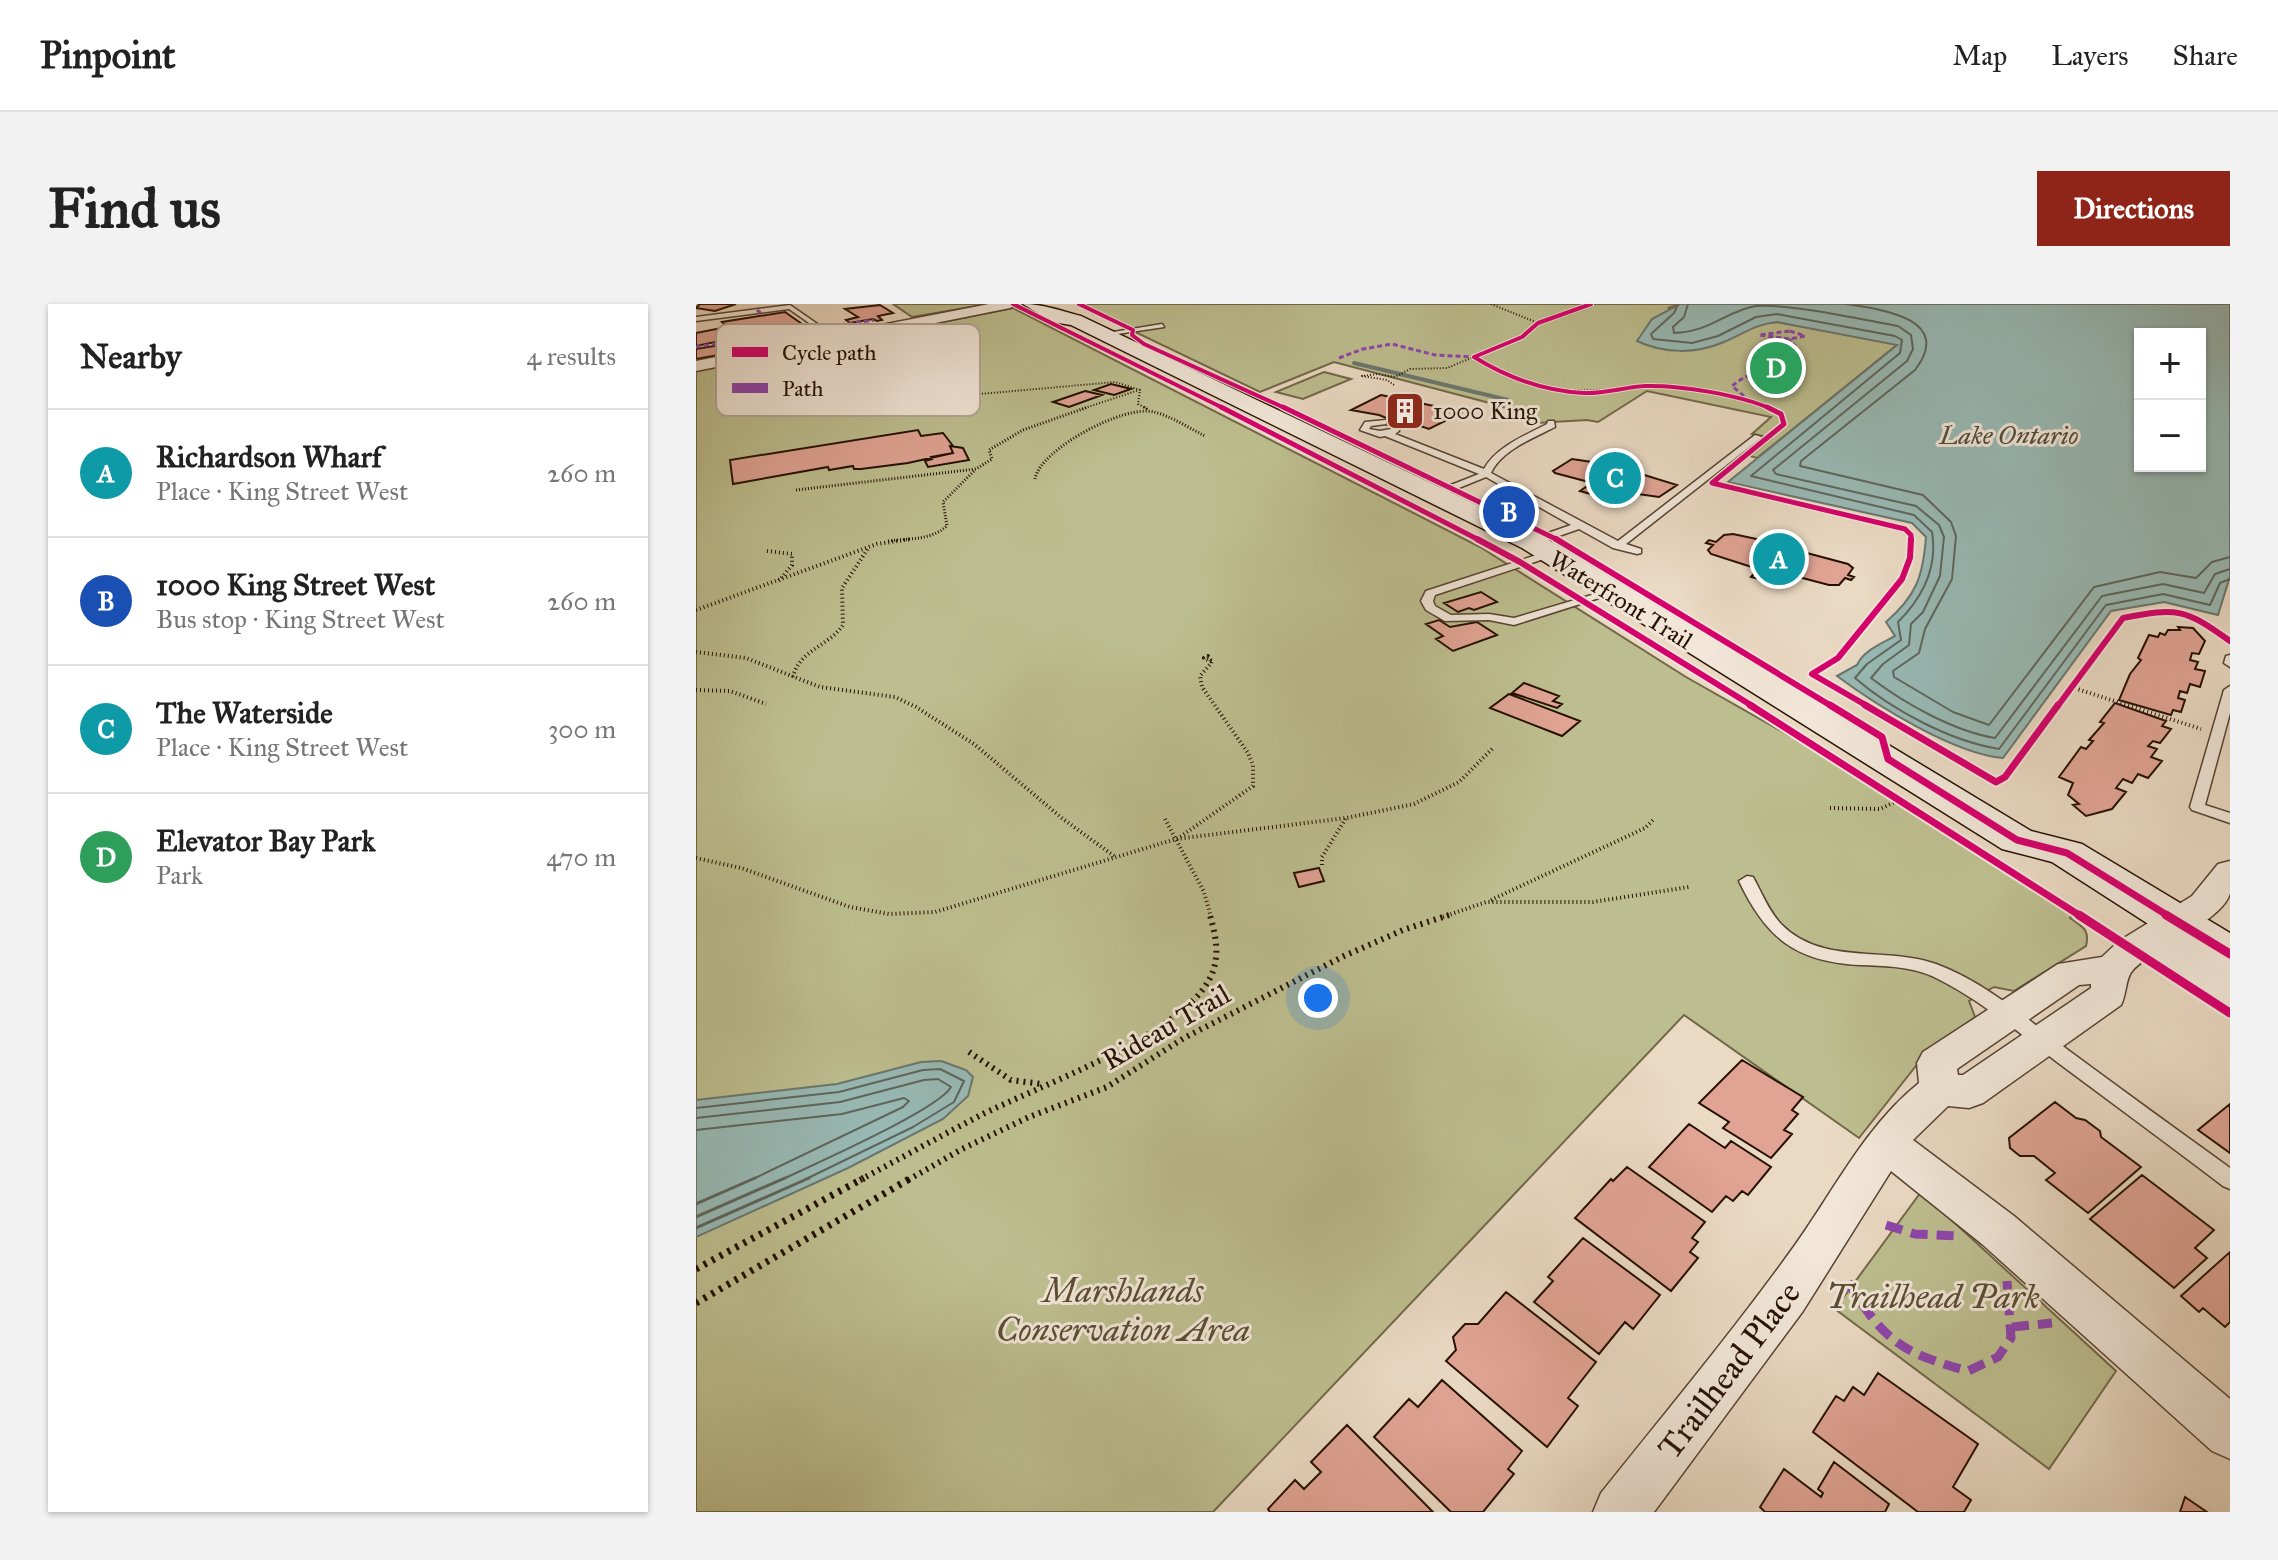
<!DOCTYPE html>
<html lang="en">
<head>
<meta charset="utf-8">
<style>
	body { margin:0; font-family:"IM FELL Great Primer",serif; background:#f2f2f2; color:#222 }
	.controls { position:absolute; right:24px; top:24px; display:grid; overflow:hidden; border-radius:0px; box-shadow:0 2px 6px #0004 }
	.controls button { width:72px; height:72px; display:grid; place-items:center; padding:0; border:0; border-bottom:2px solid #e0e0e0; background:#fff; color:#222; font:40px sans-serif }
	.you { position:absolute; left:622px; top:694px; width:28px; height:28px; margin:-20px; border:6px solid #fff; border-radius:50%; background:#1a73e8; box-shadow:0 0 0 12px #1a73e833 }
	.badge { display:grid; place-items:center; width:52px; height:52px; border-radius:50%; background:#8f2418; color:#fff; font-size:26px; font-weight:700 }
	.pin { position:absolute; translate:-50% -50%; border:4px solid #fff; box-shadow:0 2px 8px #0006 }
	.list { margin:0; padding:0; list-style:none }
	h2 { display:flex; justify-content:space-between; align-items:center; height:104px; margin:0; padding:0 32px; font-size:34px }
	h2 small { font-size:26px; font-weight:400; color:#767676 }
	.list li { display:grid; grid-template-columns:52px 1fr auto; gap:24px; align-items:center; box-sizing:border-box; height:128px; padding:0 32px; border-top:2px solid #e0e0e0 }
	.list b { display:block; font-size:30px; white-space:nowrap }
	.list p { margin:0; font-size:26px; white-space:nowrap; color:#767676 }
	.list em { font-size:26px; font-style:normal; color:#767676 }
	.map { position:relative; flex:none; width:1534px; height:1208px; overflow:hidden; border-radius:0px }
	header { display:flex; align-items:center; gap:48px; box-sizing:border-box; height:112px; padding:0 40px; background:#fff; border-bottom:2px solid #e0e0e0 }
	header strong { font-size:38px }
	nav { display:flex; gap:44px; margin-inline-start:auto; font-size:28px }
	.intro { display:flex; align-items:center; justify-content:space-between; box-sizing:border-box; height:192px; padding:0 48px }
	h1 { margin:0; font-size:56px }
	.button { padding:20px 36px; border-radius:0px; background:#8f2418; color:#fff; font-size:28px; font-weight:700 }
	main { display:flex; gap:48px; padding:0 48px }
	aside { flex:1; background:#fff; border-radius:0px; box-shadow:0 2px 6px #0004 }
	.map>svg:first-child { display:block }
</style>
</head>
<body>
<header>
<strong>Pinpoint</strong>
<nav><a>Map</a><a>Layers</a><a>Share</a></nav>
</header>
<div class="intro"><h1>Find us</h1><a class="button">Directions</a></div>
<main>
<aside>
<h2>Nearby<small>4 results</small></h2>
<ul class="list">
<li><span class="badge" style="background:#0f9aa8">A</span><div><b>Richardson Wharf</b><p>Place · King Street West</p></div><em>260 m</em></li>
<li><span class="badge" style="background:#1a4fb4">B</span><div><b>1000 King Street West</b><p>Bus stop · King Street West</p></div><em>260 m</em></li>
<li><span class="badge" style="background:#0f9aa8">C</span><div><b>The Waterside</b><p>Place · King Street West</p></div><em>300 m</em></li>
<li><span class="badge" style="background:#2e9e5b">D</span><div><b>Elevator Bay Park</b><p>Park</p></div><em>470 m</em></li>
</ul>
</aside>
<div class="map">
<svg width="1534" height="1208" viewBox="0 0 1534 1208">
	<rect width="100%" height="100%" fill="#ead9c3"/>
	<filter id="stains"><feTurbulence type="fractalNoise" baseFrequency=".0025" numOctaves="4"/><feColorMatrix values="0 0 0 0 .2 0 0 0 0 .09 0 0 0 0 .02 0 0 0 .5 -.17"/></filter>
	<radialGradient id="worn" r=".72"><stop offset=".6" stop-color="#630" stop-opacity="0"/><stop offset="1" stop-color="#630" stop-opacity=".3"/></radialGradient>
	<path fill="#bdbe8f" stroke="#716748" stroke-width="2" d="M197,0H293L216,13Z
		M381,0H984L972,4L1063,20L1081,18L1202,40L1061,154L1054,152L1076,134L1056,130L1075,113L951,87L902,118L891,116L840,119L805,102L638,58L564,88Z
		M317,4L784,243L990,373L1205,495L1376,611L1374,614C1387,623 1394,626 1390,642L1318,687L1298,683L1273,697L1279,713L1227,753L1163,834L988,711L517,1208H0V67Z
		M628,68L655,75L607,95L580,88Z
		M1225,888L1420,1067L1353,1165L1139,1005Z"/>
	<path fill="#98bab6" stroke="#6a766e" stroke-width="2" fill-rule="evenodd" d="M984,0H1534V272L1522,311L1468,298L1415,307L1307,454C1258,450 1180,401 1141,372L1161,361C1167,347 1186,339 1199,332L1190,318C1220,292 1227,273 1230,233L1216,219L1032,178L1201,41L1081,18C1060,20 1047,30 1028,38C1000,50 968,50 941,37L956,15ZM1504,30V162H1444V30Z
		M245,757L270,766L277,773L272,792L247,815L152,864L0,933V796L141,780L225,758Z"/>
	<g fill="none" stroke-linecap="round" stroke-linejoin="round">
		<path stroke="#5e655c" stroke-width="2" d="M982,0L978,9L955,30L957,35L996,39L1022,32L1060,13L1081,10L1199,32L1206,36L1204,49L1055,172L1218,211L1236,228C1242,264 1227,293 1202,318L1205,336L1171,360L1159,374C1196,406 1254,437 1303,445L1410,301L1467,290L1514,301L1524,279L1534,275
			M992,0L988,13L977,23L978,29C1014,28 1030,7 1060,2C1098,0 1163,15 1202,22L1215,31L1217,45L1211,57L1077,166L1080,170L1220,202L1243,221L1248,233L1244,272L1227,308L1215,320L1213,341L1187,360L1175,374C1208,399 1257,427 1299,434L1406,292L1467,280L1508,289L1519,270L1534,265
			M1150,0C1183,5 1259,14 1219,66L1105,157L1104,162L1227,191L1255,218L1260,232L1256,275L1229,325L1223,349L1197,367L1198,373L1257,408L1293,421L1398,283L1464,268L1500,274L1516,258L1534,253
			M0,804L143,788L227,766L244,765L268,777L258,798L217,823L108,876
			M0,814L144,798L228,776L242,775L255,783C242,806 116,861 85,876
			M0,826L146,810L208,794L213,797L207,803L55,876"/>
		<path stroke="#5e655c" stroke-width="3" d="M0,900L59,874
			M0,913L89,874
			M0,924L113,874"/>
		<path stroke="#6a766e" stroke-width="4" d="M658,59L812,96"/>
	</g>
	<path fill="#e0a394" stroke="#251002" stroke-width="2" d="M40,0L19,7L0,4L4,0Z
		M184,1L197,9L182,12L186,16L181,17L177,15L154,19L150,16L162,13L149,5Z
		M89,8L106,20L0,42V29L31,23L26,18Z
		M36,39L45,47L0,55V45Z
		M415,80L435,85L418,91L398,86Z
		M389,87L406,91L373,103L357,98Z
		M685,91L738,102L765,109L733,125L709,117L696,122L684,119L693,115L683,111L655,106Z
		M222,126L225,132L247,129L257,142H254L257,149L212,159L165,165H158L157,162L133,166L132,163L37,180L34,156Z
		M254,142L267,144L273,156L232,163L229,157L236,155L235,153L257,149Z
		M876,155L916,161L981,181L963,193L914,186L905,193L884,187L894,180L889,177L859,169L857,167Z
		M1037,230L1107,245V248L1152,260L1157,264L1152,271L1158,273L1155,276L1149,274L1143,281H1133L1095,271H1082L1075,278L1055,273L1062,265L1015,250L1012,246L1017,241L1010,239L1013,236L1020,238L1028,231Z
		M785,288L801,298L778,306L773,304L762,308L748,299Z
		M743,316L754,323L781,318L801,331L757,347L740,335L747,332L730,320Z
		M1482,323L1497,324L1509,337L1503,350L1496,349L1494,356L1502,358L1499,365L1509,367L1504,383L1494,380L1491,389L1484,387L1482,394L1489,396L1485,408L1477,406L1475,411L1423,396L1434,370L1445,356L1442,354L1453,331L1462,333L1464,329L1469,331L1472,326H1484Z
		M828,379L863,392L857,397L866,400L861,404L816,389Z
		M813,390L884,417L866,432L794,404Z
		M1419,399L1470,417L1466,422L1475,425L1464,439L1457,437L1452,442L1461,445L1455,453L1466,457L1452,474L1442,470L1436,479L1427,475L1420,484L1430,488L1416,505L1390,512L1377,501L1383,500L1372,491L1377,479L1363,473L1385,443L1390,445L1397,437L1393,436L1408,419L1404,418Z
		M623,564L628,577L603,583L598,569Z
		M1046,756L1107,793L1096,806L1102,810L1088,826L1096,830L1075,854L1027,824L1033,818L1003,799Z
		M1359,798L1380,814L1389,816L1404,827L1405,833L1445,863L1392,909L1350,876L1359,869L1338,852H1324L1314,844L1313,834Z
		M1534,800V849L1502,826Z
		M993,820L1029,844L1035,837L1075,863L1052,891L1046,887L1037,897L1030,892L1016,908L953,863Z
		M931,863L1009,918L996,934L1002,938L994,948L1002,954L975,987L879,914L915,875L917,877Z
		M1446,871L1518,926L1499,944L1511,954L1478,984L1394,915Z
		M887,934L964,991L937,1025L929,1018L903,1050L838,998L857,977L852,973Z
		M1534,948V1018L1529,1023L1507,1004L1503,1008L1485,992Z
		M810,988L900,1058L872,1094L882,1102L851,1143L750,1057L760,1046L757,1033L769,1020H782Z
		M1182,1069L1282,1140L1257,1183L1275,1196L1268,1208H1222L1117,1128L1140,1092L1148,1097L1157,1083L1168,1091Z
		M746,1076L826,1147L812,1165L818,1170L787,1208H755L678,1133L713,1095L722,1103Z
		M651,1121L737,1208H574L572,1205L599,1176L608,1185L625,1168L615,1158Z
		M1138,1158L1193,1200L1189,1208H1069L1064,1203L1088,1165L1125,1193L1127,1189L1122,1185Z
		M1489,1193L1511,1208H1484Z"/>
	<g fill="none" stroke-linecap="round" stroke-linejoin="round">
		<defs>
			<path id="lane" d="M94,1L143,35V37H139L93,5L0,17V13Z
				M466,20L468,23L408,32L405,30Z
				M690,116V120L675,122L673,125L684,127L695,125L698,119H704L703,127L699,130L788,165C800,143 830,131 851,120L852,117H858L859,123C838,134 805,146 795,169L922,237L1059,131L1066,133L930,240L945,245V249L941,250L917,244L883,225L840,240H832V236L875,221L790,173L743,192H737V188L783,170L689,132L684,133L664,126L669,118Z
				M856,246L861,249L860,251L739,291L737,297L739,302L755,311L793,310L818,314L916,285L925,287L818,321L793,316L749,317L730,306L725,297L730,287Z
				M1534,351V363L1528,359L1530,352Z
				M1534,382V409L1509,501L1534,509V519L1496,506L1494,503L1528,386Z
				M1051,572L1057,573C1066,589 1072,606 1085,620C1126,662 1189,642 1240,660C1289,678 1331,715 1372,746C1426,786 1480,825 1534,864V885L1527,882C1472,840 1416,799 1361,758C1321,727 1282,694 1236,672C1213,662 1188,662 1164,661C1100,658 1070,634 1043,577Z"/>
			<path id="street" d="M293,0H321L314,4L0,67V57Z
				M1534,557C1534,567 1534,579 1534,589C1527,617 1458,643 1437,666C1429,674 1431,690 1425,701L1287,799L1273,804L1252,802L1217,836L1318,912L1534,1095V1155L1516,1147L1286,940L1195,867L1107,1007L958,1208H897L905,1189C969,1109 1034,1031 1094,948C1136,891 1167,824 1223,779L1221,759L1227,748L1362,660L1406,653L1423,637L1496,592L1522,560ZM1395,680V684L1267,771H1262L1261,765L1383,681Z"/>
			<path id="secondary" d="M327,0C348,0 365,7 385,12L846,232L1335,527L1386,540L1534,629V704C1509,696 1464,669 1451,647L1458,635L1471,632L1356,558L1306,545L826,244L375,21L356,18Z"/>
		</defs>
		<use href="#lane" stroke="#564232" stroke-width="3"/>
		<use href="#street" stroke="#564232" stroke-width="3"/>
		<use href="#secondary" stroke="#251002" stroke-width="3"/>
		<path stroke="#251002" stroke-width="2" stroke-dasharray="1 2" stroke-linecap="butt" d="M795,0L842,19
			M206,53L192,58L201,62L214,61
			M778,53C827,88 879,90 937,83
			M698,81L691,76L666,72L682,70L699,73L714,65L751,64L826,33L842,19L862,10L895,0
			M241,82L226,86L227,92L250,94
			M262,92L419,78L444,86L442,100L451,105
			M386,105L443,86"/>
		<path stroke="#251002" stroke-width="3" stroke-dasharray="1 2" stroke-linecap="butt" d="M448,103L452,106
			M339,175C344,145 429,100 458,108C475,112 493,124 509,132
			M100,186L280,165L296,155L293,146L327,126L392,103
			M192,237C214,234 233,237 251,222L247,198L279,166"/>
		<path stroke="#251002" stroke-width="4" stroke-dasharray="1 3" stroke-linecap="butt" d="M71,247L96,250V261L83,277
			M0,306L181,240L216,235
			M0,348L50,354L124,383L199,393L220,403L278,440L367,515L418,552
			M512,352L516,358L508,354Z
			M97,373C103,346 133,342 147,321L146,284L173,243
			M1375,383L1505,425
			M0,386L34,387L70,400
			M1300,478L1309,473L1427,314C1482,303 1489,305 1534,337
			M1134,504L1184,505L1203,496
			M469,515L508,588L515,613
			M481,535L557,482V461L552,449L506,383L504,372L516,358
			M0,554L45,564L154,603L193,610L239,608L480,535L650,514L718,500L763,478L797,444
			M626,561V553L650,514
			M795,596L949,524L958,515
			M747,613L790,598H897L993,583"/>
		<path stroke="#251002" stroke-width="6" stroke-dasharray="2 5" stroke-linecap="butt" d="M273,748L315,776L345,780
			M164,876C203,855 243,833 283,812C342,782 482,733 513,676C525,654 520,633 514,611
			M212,876L266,845L333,813L411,783L488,734L648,652L707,626L753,611"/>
		<path stroke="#251002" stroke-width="7" stroke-dasharray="3 6" stroke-linecap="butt" d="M0,965L168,874
			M0,999L215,874"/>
		<use href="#lane" fill="#f1e6d8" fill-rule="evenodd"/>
		<use href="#street" fill="#f1e6d8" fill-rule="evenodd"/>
		<use href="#secondary" fill="#f1e6d8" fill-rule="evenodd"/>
		<path stroke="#8e44ad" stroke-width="3" stroke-dasharray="5 3" stroke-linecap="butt" d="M61,6L67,11
			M1094,27L1109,32L1094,35L1063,31Z
			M57,33L178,16
			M0,43L47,35
			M643,54L667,45L696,40L739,51L778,53
			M1048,92L1036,82L1047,74L1098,53L1102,47L1094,35"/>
		<path stroke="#8e44ad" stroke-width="9" stroke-dasharray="17 9" stroke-linecap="butt" d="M1190,921L1219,930L1262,932
			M1152,978C1188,1037 1206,1049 1272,1067L1302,1053L1315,1034L1311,977
			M1316,1023L1356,1019"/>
		<defs>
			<path id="cycleway-far4" d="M317,0L529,105
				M383,0L437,26L436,31L448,40L591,105
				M778,53C812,74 848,87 888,89C908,90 929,83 949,82C983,81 1045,91 1075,105
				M778,53L826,33L842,19L895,0"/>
			<path id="cycleway-far3" d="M525,103L785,237
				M587,103L864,237
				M1071,103L1085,110L1088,120L1016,179L1209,225L1215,231V237"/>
			<path id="cycleway-far2" d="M781,235L824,258L1058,403
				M860,235L1137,403
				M1173,403L1116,370L1142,354L1206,275L1214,254L1215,235
				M1361,403L1427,314C1482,303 1489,305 1534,337"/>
			<path id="cycleway-far1" d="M1054,401L1386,613
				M1134,401L1186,433L1192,455L1321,536L1371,549L1474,613
				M1169,401L1300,478L1309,473L1362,401"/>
			<path id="cycleway" d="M1383,611L1534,709
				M1470,611L1534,650"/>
		</defs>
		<use href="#cycleway-far4" stroke="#f1e6d8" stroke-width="6"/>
		<use href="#cycleway-far3" stroke="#f1e6d8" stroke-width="8"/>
		<use href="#cycleway-far2" stroke="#f1e6d8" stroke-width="10"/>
		<use href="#cycleway-far1" stroke="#f1e6d8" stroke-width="11"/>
		<use href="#cycleway" stroke="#f1e6d8" stroke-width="14"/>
		<use href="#cycleway-far4" stroke="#d6006c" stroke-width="4"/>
		<use href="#cycleway-far3" stroke="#d6006c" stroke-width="5"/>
		<use href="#cycleway-far2" stroke="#d6006c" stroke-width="6"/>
		<use href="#cycleway-far1" stroke="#d6006c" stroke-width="7"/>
		<use href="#cycleway" stroke="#d6006c" stroke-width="9"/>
	</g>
	<defs>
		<symbol id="building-square" viewBox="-11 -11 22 22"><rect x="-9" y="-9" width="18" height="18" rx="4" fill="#8f2418" stroke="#f1e6d8"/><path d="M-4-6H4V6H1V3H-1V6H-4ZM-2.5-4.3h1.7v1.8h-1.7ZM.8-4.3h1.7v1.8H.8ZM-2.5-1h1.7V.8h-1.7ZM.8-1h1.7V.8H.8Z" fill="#fff"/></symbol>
	</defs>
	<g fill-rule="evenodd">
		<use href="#building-square" x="687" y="85" width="44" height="44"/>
	</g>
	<g text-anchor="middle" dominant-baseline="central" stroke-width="6" stroke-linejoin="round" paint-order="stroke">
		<g font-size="24" fill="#251002" stroke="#f1e6d8" text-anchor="start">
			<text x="737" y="107">1000 King</text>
		</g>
		<g font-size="24" fill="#251002" stroke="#f1e6d8">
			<text transform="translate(925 296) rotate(32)">Waterfront Trail</text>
		</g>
		<g font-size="26" font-style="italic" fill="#4d4c41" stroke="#f1e6d8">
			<text x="1313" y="131">Lake Ontario</text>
		</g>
		<g font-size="28" fill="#251002" stroke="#f1e6d8">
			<text transform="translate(470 723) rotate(-30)">Rideau Trail</text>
		</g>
		<g font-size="34" font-style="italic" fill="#5a4d33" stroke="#f1e6d8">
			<text x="427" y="986">Marshlands<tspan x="427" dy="39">Conservation Area</tspan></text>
			<text x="1237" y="992">Trailhead Park</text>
		</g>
		<g font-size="34" fill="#251002" stroke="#f1e6d8">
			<text transform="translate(1033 1066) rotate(-53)">Trailhead Place</text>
		</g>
	</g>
	<rect x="20" y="20" width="264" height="92" rx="12" fill="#f1e6d8" stroke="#b4a698" stroke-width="2"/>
	<rect x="36" y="43" width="36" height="10" fill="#d6006c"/>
	<rect x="36" y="79" width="36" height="10" fill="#8e44ad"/>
	<g font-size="22" fill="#251002">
		<text x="86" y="56">Cycle path</text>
		<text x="86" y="92">Path</text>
	</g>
	<rect width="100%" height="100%" filter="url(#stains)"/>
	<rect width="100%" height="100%" fill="url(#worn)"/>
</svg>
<div class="controls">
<button>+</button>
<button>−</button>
</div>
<div class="you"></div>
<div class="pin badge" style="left:1083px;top:255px;background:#0f9aa8">A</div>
<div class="pin badge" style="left:813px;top:208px;background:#1a4fb4">B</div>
<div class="pin badge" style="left:919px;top:174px;background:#0f9aa8">C</div>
<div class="pin badge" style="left:1080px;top:64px;background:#2e9e5b">D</div>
</div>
</main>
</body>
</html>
